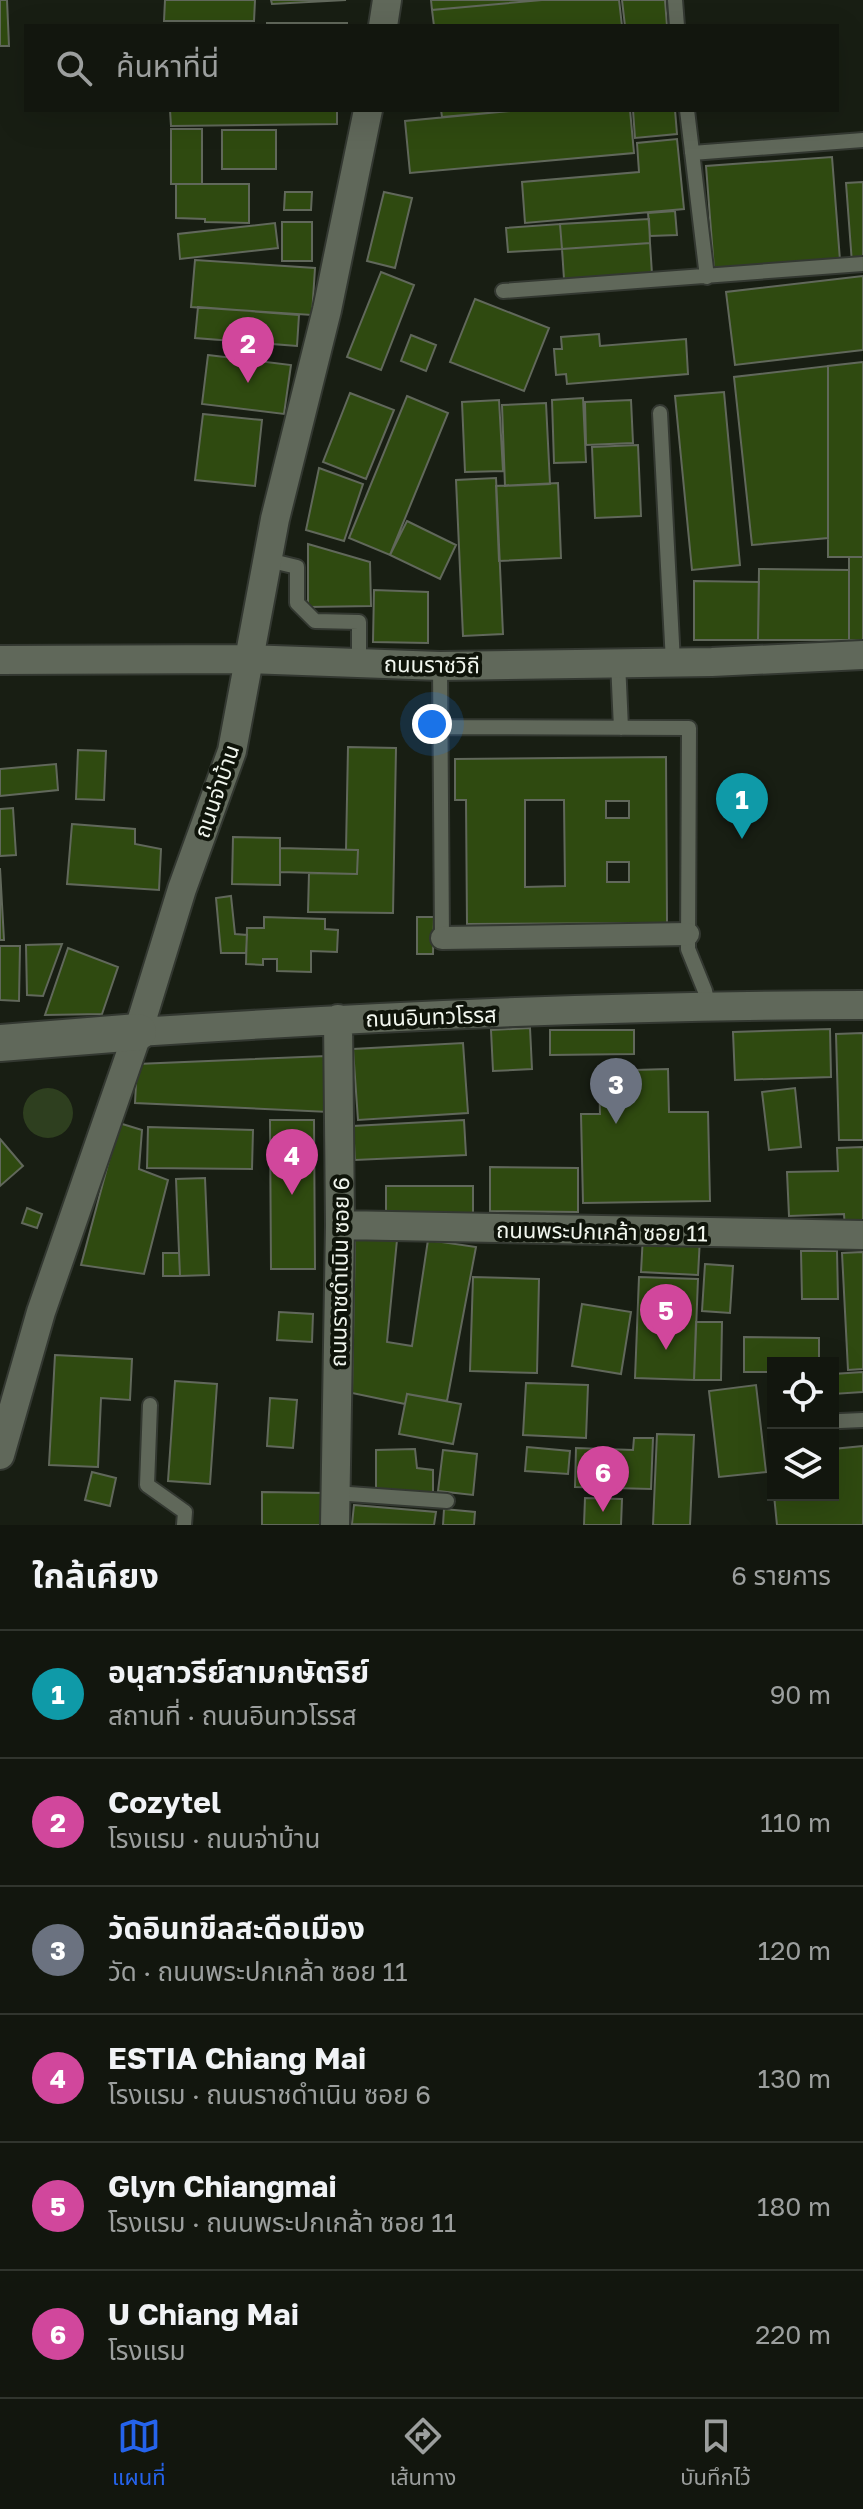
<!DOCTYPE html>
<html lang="th">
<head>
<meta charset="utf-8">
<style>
	body { margin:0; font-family:"Golos Text","Noto Sans Thai",sans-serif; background:#1b1f17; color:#f1f3f6 }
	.controls { position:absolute; right:24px; bottom:24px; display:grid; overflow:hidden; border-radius:0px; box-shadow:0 8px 32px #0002 }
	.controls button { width:72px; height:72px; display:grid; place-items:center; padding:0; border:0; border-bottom:2px solid #31352e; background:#12160e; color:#f1f3f6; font:40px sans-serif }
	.you { position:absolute; left:432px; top:724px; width:28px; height:28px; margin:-20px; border:6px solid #fff; border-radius:50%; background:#1a73e8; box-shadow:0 0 0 12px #1a73e833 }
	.badge { display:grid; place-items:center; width:52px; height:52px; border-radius:50%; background:#2563eb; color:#fff; font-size:26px; font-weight:700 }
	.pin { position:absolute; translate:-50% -66px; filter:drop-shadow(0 2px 4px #0008) }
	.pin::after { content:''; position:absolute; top:42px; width:28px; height:24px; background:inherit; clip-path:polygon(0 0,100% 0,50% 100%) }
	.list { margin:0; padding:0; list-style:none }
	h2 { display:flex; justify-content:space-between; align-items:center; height:104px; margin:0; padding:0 32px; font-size:34px }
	h2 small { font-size:26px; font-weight:400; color:#9c9f9e }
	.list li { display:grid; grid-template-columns:52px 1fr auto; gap:24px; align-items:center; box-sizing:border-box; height:128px; padding:0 32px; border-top:2px solid #31352e }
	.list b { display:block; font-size:30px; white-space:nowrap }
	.list p { margin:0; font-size:26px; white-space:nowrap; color:#9c9f9e }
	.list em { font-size:26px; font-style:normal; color:#9c9f9e }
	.icon { flex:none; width:44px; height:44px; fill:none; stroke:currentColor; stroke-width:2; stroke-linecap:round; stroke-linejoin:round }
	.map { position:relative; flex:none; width:863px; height:1525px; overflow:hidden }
	.search { position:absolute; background:#12160e; box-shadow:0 8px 32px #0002; left:24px; right:24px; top:24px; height:88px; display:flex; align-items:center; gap:20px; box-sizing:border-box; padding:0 28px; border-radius:0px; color:#9c9f9e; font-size:30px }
	.sheet { height:872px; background:#12160e }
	nav { display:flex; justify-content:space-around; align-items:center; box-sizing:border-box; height:112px; border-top:2px solid #31352e; background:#12160e; font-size:22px; color:#9c9f9e }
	nav a { display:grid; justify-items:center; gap:4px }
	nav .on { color:#2563eb }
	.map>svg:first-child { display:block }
</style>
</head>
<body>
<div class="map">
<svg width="863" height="1525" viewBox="0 0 863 1525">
	<rect width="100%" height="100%" fill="#181e13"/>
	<path fill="#2e3f1f" d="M23 1113a25 25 0 1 1 50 0a25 25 0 1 1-50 0Z"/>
	<path fill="#2f4a10" stroke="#61685b" stroke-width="2" fill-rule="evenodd" d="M0,0H7L9,46H0Z
		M165,0H255L254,21H164Z
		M271,0H346L272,4Z
		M431,0H542L432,10Z
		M542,0H619L622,26H434L432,10Z
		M622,0H665L667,26H625Z
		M267,23H347V26H267Z
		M170,110H337V124L171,126Z
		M441,110H520L442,117Z
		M520,110H630L634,153L410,173L405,121Z
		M633,110H675L677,134L635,138Z
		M171,129H202V184H171Z
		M222,130H276V169H222Z
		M677,139L684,209L525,223L522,182L639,172L637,143Z
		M832,157L840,260L714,269L706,166Z
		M863,182V262L852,263L846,183Z
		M176,184H249V223L205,222V219L176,218Z
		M285,192H312L311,210H284Z
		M384,192L412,198L395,268L367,261Z
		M675,211L677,235L650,236L648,213Z
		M649,219L650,243L562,249L560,224Z
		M282,222H312V261H282Z
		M275,223L278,248L180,259L178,234Z
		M560,224L562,249L508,252L506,228Z
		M650,243L652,274L564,279L562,249Z
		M195,260L315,268L312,315L191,307Z
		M381,272L414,285L381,370L347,357Z
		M863,276V350L735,365L726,292Z
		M475,299L549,328L524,391L450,362Z
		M198,307L299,315L297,346L195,338Z
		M599,334L600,346L686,339L688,374L567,384L566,374L556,375L554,349H562L561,337Z
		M411,335L436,345L426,371L401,361Z
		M208,355L291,365L284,414L202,404Z
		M863,362V557H828V366Z
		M828,366V538L752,545L734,377Z
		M724,392L740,565L692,570L675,396Z
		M350,393L394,410L366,479L323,462Z
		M407,396L448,413L390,555L349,538Z
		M583,398L586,462L554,463L552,400Z
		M499,400L503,471L465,472L462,402Z
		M631,400L633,443L586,445L585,402Z
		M546,403L550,484L505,486L502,405Z
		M203,414L262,420L255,486L195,480Z
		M638,445L641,516L595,518L592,447Z
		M319,468L363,484L344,541L306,530Z
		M496,478L503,634L463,636L456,480Z
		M558,483L561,558L499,561L496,486Z
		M407,521L456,545L440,579L390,555Z
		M308,544L370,562L371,606L308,607Z
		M849,557H863V641L849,640Z
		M759,569L849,570V640H758Z
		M694,581L759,582L758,640H694Z
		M374,590L428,592V643L373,642Z
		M348,747L396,748L393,913L308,912L309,873L357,874L358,850H346Z
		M78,750L106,751L104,800L76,799Z
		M666,757L667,923L467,924L466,800H455V759ZM525,800H564L565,886L525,887ZM606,801H629V818H606ZM607,862H629V882H607Z
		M56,764L58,790L0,796V769Z
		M13,808L16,855L0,856V809Z
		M72,824L135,829V844L161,849L159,890L67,884Z
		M233,837L280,838V885L232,884Z
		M280,848L358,850L357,874L280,872Z
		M0,868L4,940H0Z
		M231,896L235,934L247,935L246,953H221L216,898Z
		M264,917L325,919V929L338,930L337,952L311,951V972L277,971V959H263V965L246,964L247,928H264Z
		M417,917H434L433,954H417Z
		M62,944L43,996L27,995L26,945Z
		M0,946H20L19,1001L0,1000Z
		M68,948L118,967L102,1014L45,1015Z
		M530,1028L532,1069L493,1071L491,1030Z
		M830,1029L831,1077L735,1080L733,1032Z
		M550,1030H634V1054L550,1055Z
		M863,1033V1140H839L836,1034Z
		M463,1043L468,1113L358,1120L353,1049Z
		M326,1056L329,1112L135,1103L137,1064Z
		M668,1069L669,1112H708L710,1201L583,1203L581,1114H600L599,1071Z
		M795,1088L801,1147L769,1150L762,1092Z
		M270,1120H314L315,1269H271Z
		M464,1120L466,1155L355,1160L353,1126Z
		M119,1123L142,1130L139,1169L168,1180L144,1274L81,1265Z
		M148,1127L253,1130L252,1169L147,1168Z
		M0,1139L23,1166L0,1186Z
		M863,1147V1229H845L844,1214L789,1216L787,1172L838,1171L837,1148Z
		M490,1167L578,1168V1212L490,1211Z
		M205,1178L209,1275L180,1276L176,1179Z
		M386,1186H473V1217L386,1218Z
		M27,1208L42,1214L37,1228L22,1223Z
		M643,1235L700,1238L698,1275L641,1272Z
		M355,1238L397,1240L387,1342L412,1346L428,1240L476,1247L447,1401L407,1394L405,1404L352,1393Z
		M801,1251H837L838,1299H802Z
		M863,1252V1369L848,1370L842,1253Z
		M163,1253H179L180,1276H163Z
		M705,1264L733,1266L730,1313L702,1311Z
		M473,1277L539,1279L537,1373L470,1371Z
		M639,1277L698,1279L694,1380L635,1378Z
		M582,1304L631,1312L621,1374L572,1366Z
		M279,1312L313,1314L312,1342L277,1340Z
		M696,1322H722L721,1380H694Z
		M744,1337L819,1338V1363H773V1372H744Z
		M55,1355L132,1359L130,1400L101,1398L98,1467L49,1465Z
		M863,1372V1392L833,1394V1374Z
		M175,1381L217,1384L210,1484L168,1481Z
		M526,1383L588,1385L586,1438L523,1435Z
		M756,1385L766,1472L719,1477L709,1391Z
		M407,1394L461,1404L453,1444L399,1434Z
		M270,1398L297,1400L293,1448L267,1446Z
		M657,1434L694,1435L690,1525H653Z
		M634,1438H653L651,1489L575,1487L576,1448L633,1450Z
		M863,1446V1525H777L774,1495H833V1449Z
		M527,1447L570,1451L568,1474L525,1471Z
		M415,1449L417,1468L433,1470V1493L376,1489V1450Z
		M443,1450L477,1454L473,1495L438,1491Z
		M92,1472L116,1478L110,1506L85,1500Z
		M262,1492L326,1493L325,1525H262Z
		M585,1498L622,1499L621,1525H584Z
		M354,1505L436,1512L434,1525L352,1524Z
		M444,1509L475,1512L474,1525H443Z"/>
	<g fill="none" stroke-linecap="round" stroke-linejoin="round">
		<defs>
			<path id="service" d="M675,0L677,26
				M687,110L707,277
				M692,153L863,140
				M503,291L863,264
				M660,413L673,662
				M268,560L297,567V603L315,621L359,622V663
				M618,662L621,728
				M440,666L442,938
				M440,727L689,728L688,949L705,991L708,1005
				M150,1405L147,1485L185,1512L184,1525
				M840,1421L863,1420
				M335,1493L447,1501"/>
			<path id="pedestrian" d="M442,938L688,934"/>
			<path id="minor" d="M383,26L387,0
				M0,660L249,659L440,666L712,662L863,655
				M138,1032C380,1016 621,1005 863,1005
				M340,1225L863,1235
				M0,1455L41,1312L138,1032L182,889L232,751L275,519L327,310L368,110
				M335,1525L340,1225L338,1019"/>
			<path id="tertiary" d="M0,1043L138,1032"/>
		</defs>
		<use href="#service" stroke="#333831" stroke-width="18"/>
		<use href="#pedestrian" stroke="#333831" stroke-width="26"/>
		<use href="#minor" stroke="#333831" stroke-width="32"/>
		<use href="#tertiary" stroke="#333831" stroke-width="40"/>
		<use href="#service" stroke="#60685a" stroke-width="14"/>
		<use href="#pedestrian" stroke="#60685a" stroke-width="22"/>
		<use href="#minor" stroke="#60685a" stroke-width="28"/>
		<use href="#tertiary" stroke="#60685a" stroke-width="36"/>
	</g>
	<g text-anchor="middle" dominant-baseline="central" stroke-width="8" stroke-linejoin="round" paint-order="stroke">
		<g font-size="22" fill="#f1f6ee" stroke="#0f140a">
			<text transform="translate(432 664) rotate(1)">ถนนราชวิถี</text>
			<text transform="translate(216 791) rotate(-71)">ถนนจ่าบ้าน</text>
			<text transform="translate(431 1016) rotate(-2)">ถนนอินทวโรรส</text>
			<text transform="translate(602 1231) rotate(1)">ถนนพระปกเกล้า ซอย 11</text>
			<text transform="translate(339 1272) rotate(-89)">ถนนราชดำเนิน ซอย 6</text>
		</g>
	</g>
</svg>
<div class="controls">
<button><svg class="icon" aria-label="locate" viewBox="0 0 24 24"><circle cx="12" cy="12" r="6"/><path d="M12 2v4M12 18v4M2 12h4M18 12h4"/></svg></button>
<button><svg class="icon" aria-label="layers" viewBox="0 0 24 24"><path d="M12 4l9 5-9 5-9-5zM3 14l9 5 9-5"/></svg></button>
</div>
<div class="you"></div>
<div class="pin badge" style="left:742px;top:839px;background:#0f9aa8">1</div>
<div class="pin badge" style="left:248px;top:383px;background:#d1479c">2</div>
<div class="pin badge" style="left:616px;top:1124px;background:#6b7280">3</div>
<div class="pin badge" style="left:292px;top:1195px;background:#d1479c">4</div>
<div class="pin badge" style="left:666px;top:1350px;background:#d1479c">5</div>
<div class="pin badge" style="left:603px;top:1512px;background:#d1479c">6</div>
<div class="search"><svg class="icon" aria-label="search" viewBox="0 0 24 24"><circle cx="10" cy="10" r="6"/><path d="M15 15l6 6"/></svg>ค้นหาที่นี่</div>
</div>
<section class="sheet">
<h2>ใกล้เคียง<small>6 รายการ</small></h2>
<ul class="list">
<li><span class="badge" style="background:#0f9aa8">1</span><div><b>อนุสาวรีย์สามกษัตริย์</b><p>สถานที่ · ถนนอินทวโรรส</p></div><em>90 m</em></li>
<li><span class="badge" style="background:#d1479c">2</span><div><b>Cozytel</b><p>โรงแรม · ถนนจ่าบ้าน</p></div><em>110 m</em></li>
<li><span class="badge" style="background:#6b7280">3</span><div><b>วัดอินทขีลสะดือเมือง</b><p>วัด · ถนนพระปกเกล้า ซอย 11</p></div><em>120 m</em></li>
<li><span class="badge" style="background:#d1479c">4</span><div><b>ESTIA Chiang Mai</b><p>โรงแรม · ถนนราชดำเนิน ซอย 6</p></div><em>130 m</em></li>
<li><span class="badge" style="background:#d1479c">5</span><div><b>Glyn Chiangmai</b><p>โรงแรม · ถนนพระปกเกล้า ซอย 11</p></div><em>180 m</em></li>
<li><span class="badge" style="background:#d1479c">6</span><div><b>U Chiang Mai</b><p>โรงแรม</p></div><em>220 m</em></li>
</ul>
</section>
<nav>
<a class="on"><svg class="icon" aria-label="map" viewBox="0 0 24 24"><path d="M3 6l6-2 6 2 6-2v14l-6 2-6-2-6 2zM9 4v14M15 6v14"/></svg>แผนที่</a>
<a><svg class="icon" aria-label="directions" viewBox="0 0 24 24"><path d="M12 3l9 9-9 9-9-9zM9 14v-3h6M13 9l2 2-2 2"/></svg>เส้นทาง</a>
<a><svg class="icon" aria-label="saved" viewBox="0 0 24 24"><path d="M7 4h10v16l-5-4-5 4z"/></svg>บันทึกไว้</a>
</nav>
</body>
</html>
